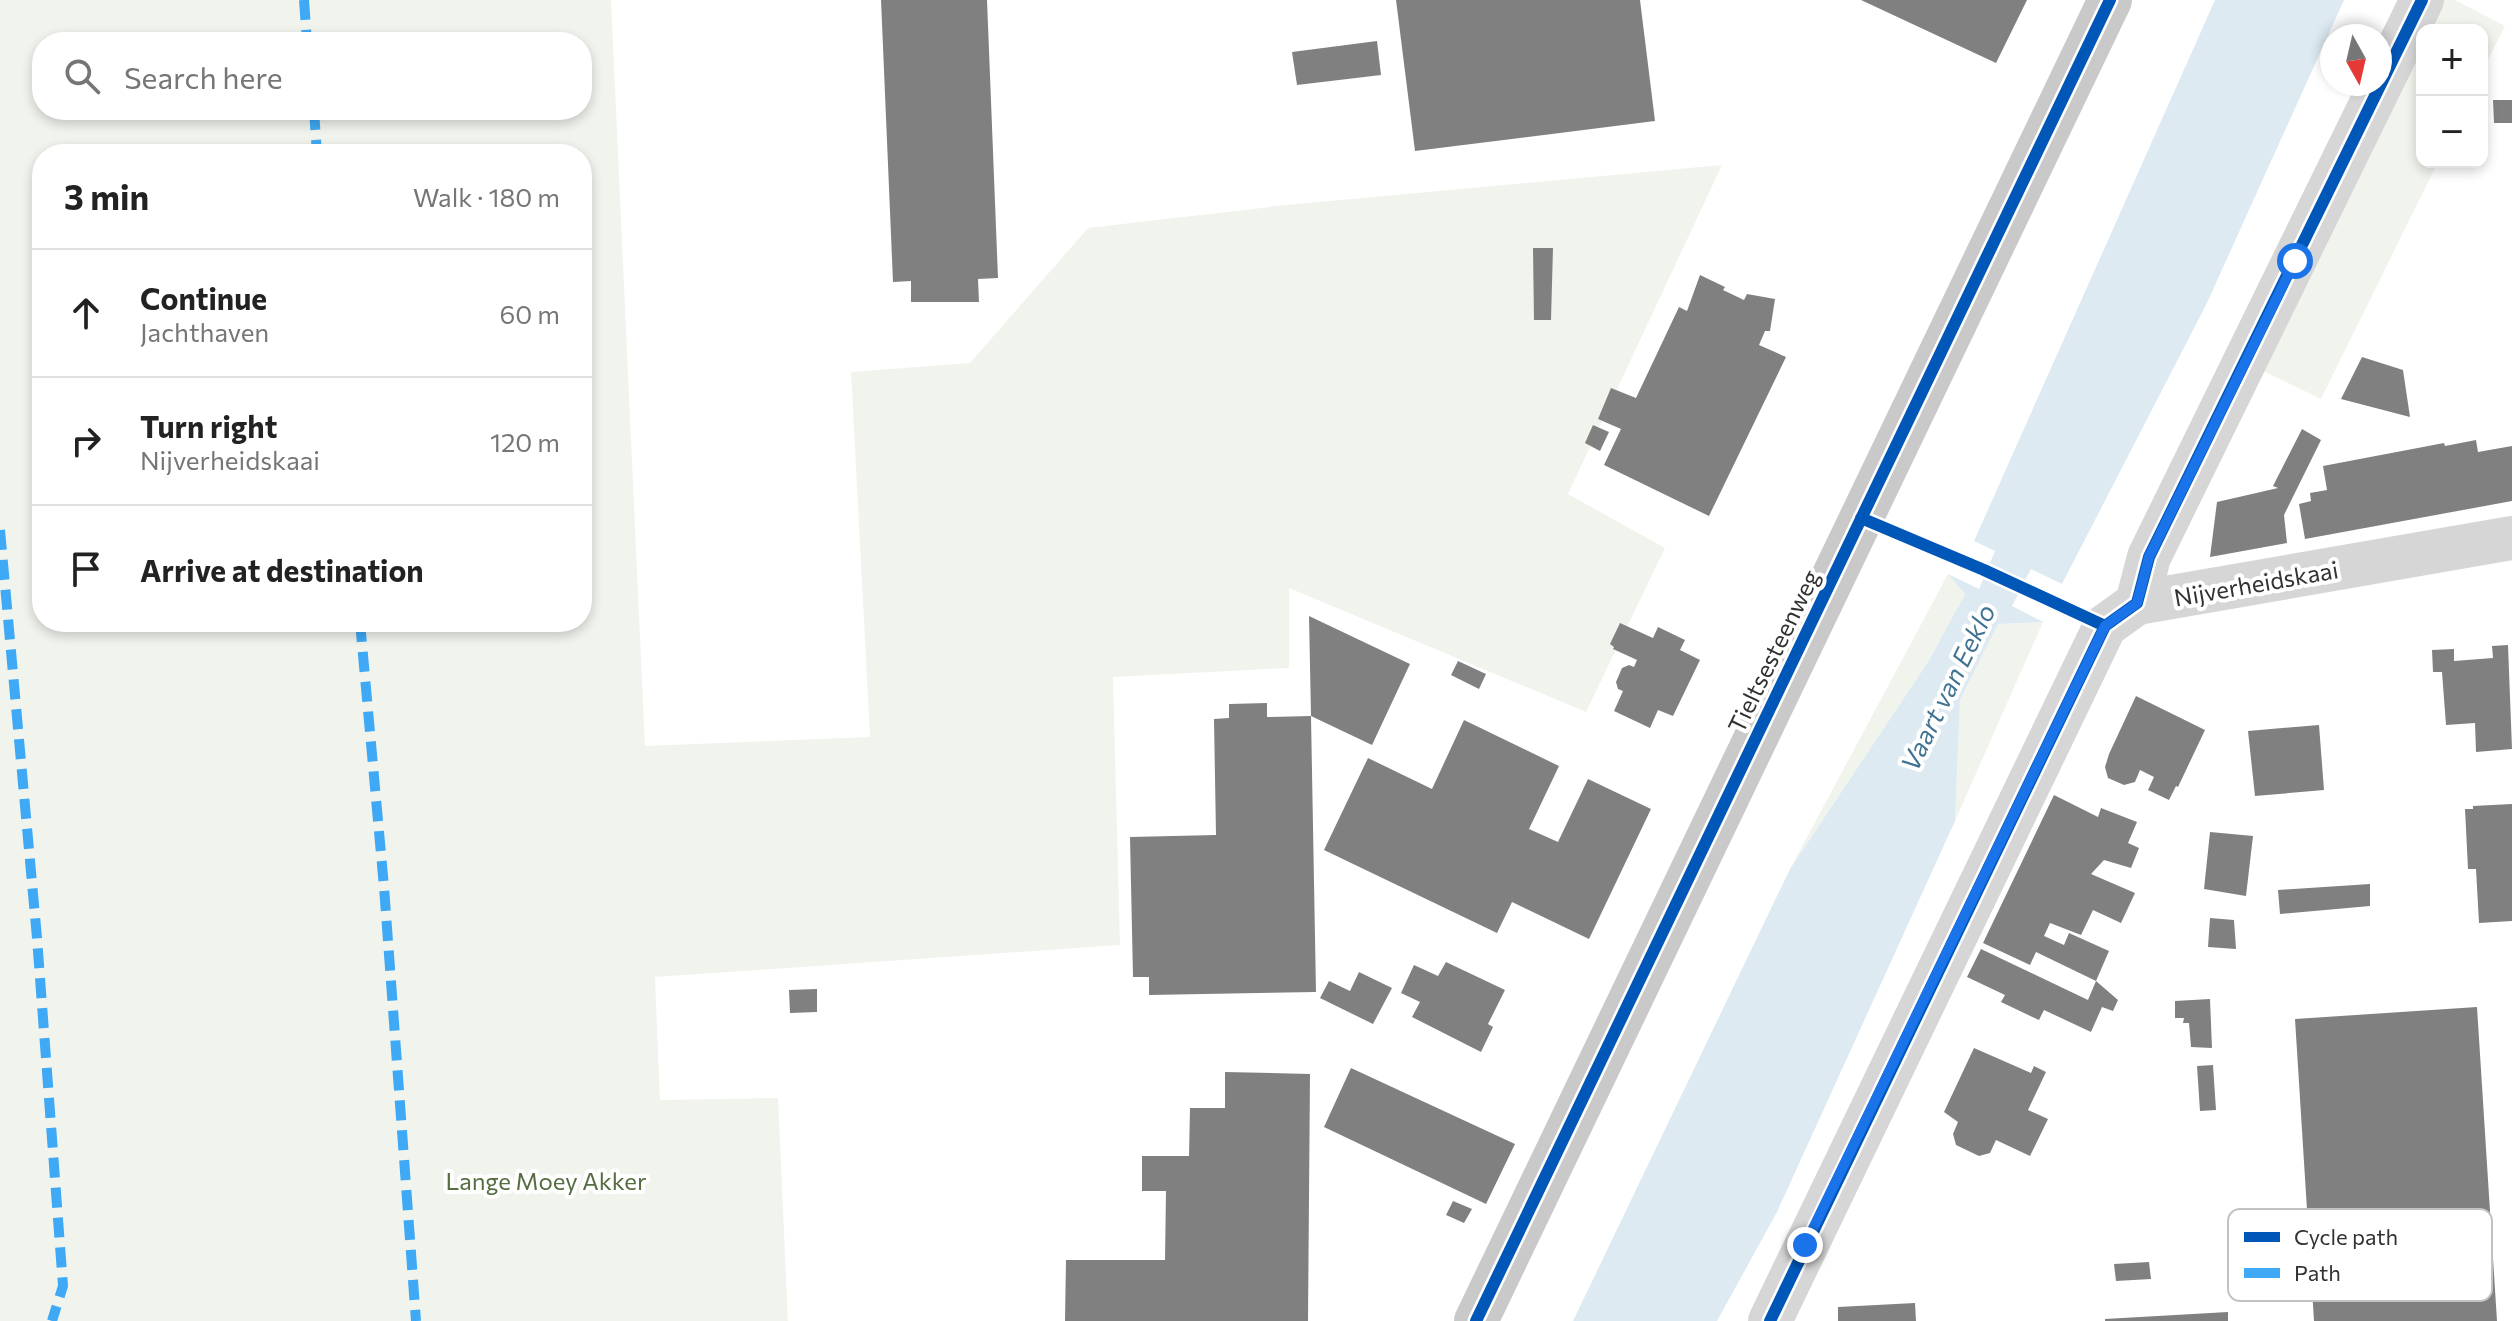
<!DOCTYPE html>
<html lang="en">
<head>
<meta charset="utf-8">
<style>
	body { margin:0; font-family:Commissioner,sans-serif; background:#f2f2f2; color:#222 }
	.controls { position:absolute; right:24px; top:24px; display:grid; overflow:hidden; border-radius:16px; box-shadow:0 4px 12px #0003 }
	.controls button { width:72px; height:72px; display:grid; place-items:center; padding:0; border:0; border-bottom:2px solid #e0e0e0; background:#fff; color:#222; font:40px sans-serif }
	.compass { position:absolute; left:2320px; top:24px; width:72px; height:72px; border-radius:50%; background:#fff; box-shadow:0 4px 12px #0003; rotate:172deg }
	.stop { position:absolute; width:24px; height:24px; margin:-18px; border:6px solid #1a73e8; border-radius:50%; background:#fff }
	.stop.end { background:#1a73e8; border-color:#fff; box-shadow:0 2px 8px #0008 }
	.list { margin:0; padding:0; list-style:none }
	h2 { display:flex; justify-content:space-between; align-items:center; height:104px; margin:0; padding:0 32px; font-size:34px }
	h2 small { font-size:26px; font-weight:400; color:#767676 }
	.list li { display:grid; grid-template-columns:52px 1fr auto; gap:24px; align-items:center; box-sizing:border-box; height:128px; padding:0 32px; border-top:2px solid #e0e0e0 }
	.list b { display:block; font-size:30px; white-space:nowrap }
	.list p { margin:0; font-size:26px; white-space:nowrap; color:#767676 }
	.list em { font-size:26px; font-style:normal; color:#767676 }
	.icon { flex:none; width:44px; height:44px; fill:none; stroke:currentColor; stroke-width:2; stroke-linecap:round; stroke-linejoin:round }
	.map { position:relative; flex:none; width:2512px; height:1321px; overflow:hidden }
	.search { position:absolute; background:#fff; box-shadow:0 4px 12px #0003; left:32px; top:32px; width:560px; height:88px; display:flex; align-items:center; gap:20px; box-sizing:border-box; padding:0 28px; border-radius:32px; color:#767676; font-size:30px }
	.panel { position:absolute; background:#fff; box-shadow:0 4px 12px #0003; left:32px; top:144px; width:560px; height:488px; border-radius:32px }
	.map>svg:first-child { display:block }
</style>
</head>
<body>
<div class="map">
<svg width="2512" height="1321" viewBox="0 0 2512 1321">
	<rect width="100%" height="100%" fill="#fff"/>
	<path fill="#f1f4ed" fill-rule="evenodd" d="M0,0H611L645,746L870,737L851,372L970,363L1088,228L1286,205L1722,165L1568,494L1665,548L1586,712L1289,588V668L1113,677L1120,945L655,977L660,1100L778,1098L788,1321H0ZM42,42H582V110H42ZM42,154H582V622H42Z
		M2422,0H2455L2505,26L2482,72V30H2422V162H2438L2321,399L2245,362Z
		M1948,574L1965,594L1928,662L1790,869Z
		M2043,622L1955,821L1960,700L1998,624Z"/>
	<path fill="#ddeaf2" d="M2215,0H2344L2206,305L2062,584L2031,569L2012,606L2043,622L1998,624L1960,700L1955,821L1777,1212L1717,1321H1573L1790,869L1928,662L1965,594L1948,574L1979,589L1995,551L1974,541Z"/>
	<path fill="#808080" d="M881,0H987L998,278L978,279L979,302H911V281L893,282Z
		M1396,0H1640L1655,121L1415,151Z
		M1861,0H2027L1996,63Z
		M1377,41L1381,75L1297,85L1292,52Z
		M2493,100H2512V123H2494Z
		M1533,248H1553L1551,320H1534Z
		M1700,275L1725,287L1723,290L1744,300L1747,294L1775,299L1770,331H1765L1759,345L1786,357L1709,516L1604,465L1621,429L1598,419L1611,388L1636,398L1679,307L1687,311Z
		M2362,357L2403,370L2410,417L2341,399Z
		M1593,425L1609,432L1600,451L1585,443Z
		M2302,429L2321,440L2284,515L2287,543L2210,557L2217,502L2278,488L2273,486Z
		M2476,440L2478,452L2512,446V501L2305,539L2299,504L2311,501L2310,493L2327,490L2323,466L2444,443L2445,446Z
		M1309,616L1410,664L1372,745L1311,716Z
		M1620,623L1653,638L1658,627L1685,640L1680,650L1700,660L1673,716L1658,710L1650,728L1614,711L1623,691L1618,689L1616,682L1622,668L1629,665L1634,667L1637,660L1613,649L1614,647L1610,644Z
		M2508,645L2512,749L2476,752L2475,723L2446,725L2442,672H2433L2432,650L2454,649V661L2493,658L2492,646Z
		M1458,661L1486,674L1479,689L1451,675Z
		M2136,696L2205,730L2178,787L2176,786L2169,800L2148,790L2154,777L2140,770L2135,782L2124,785L2108,778L2105,767L2109,754Z
		M1267,703V717L1311,716L1316,992L1149,995V977H1133L1130,837L1216,835L1214,719L1229,718V704Z
		M1464,720L1559,766L1529,829L1558,842L1588,779L1651,809L1589,939L1512,902L1497,933L1324,850L1368,758L1432,789Z
		M2319,725L2324,790L2255,796L2248,731Z
		M2054,795L2098,817L2101,808L2137,822L2128,843L2139,848L2131,868L2104,860L2091,874L2135,893L2121,923L2093,910L2081,935L2050,923L2044,936L2064,945L2069,933L2109,951L2096,981L2036,952L2030,965L1983,943Z
		M2512,804V921L2479,923L2476,869H2468L2465,809H2473V806Z
		M2210,832L2253,836L2246,896L2204,889Z
		M2370,884V906L2280,914L2278,890Z
		M2210,918L2234,920L2236,949L2208,947Z
		M1981,949L2088,1000L2096,981L2118,1000L2113,1011L2102,1007L2091,1032L2044,1010L2039,1020L2001,1002L2005,995L1967,977Z
		M1446,962L1505,990L1488,1024L1493,1027L1481,1052L1412,1017L1420,1002L1401,993L1414,965L1438,976Z
		M1359,972L1392,988L1373,1024L1320,998L1329,981L1350,991Z
		M817,989V1012L790,1013L789,990Z
		M2210,999L2212,1048L2191,1047L2189,1023H2183L2184,1018H2175V1001Z
		M2477,1007L2497,1321H2314L2295,1019Z
		M1974,1048L2031,1073L2034,1066L2046,1072L2028,1110L2048,1119L2030,1156L1996,1140L1990,1153L1979,1156L1956,1145L1953,1134L1958,1122L1944,1112Z
		M2213,1065L2216,1110L2200,1111L2197,1066Z
		M1351,1068L1515,1144L1486,1204L1324,1127Z
		M1225,1072L1310,1074L1308,1321H1065L1066,1260H1165L1166,1191H1142V1156H1189L1190,1108H1225Z
		M1453,1201L1472,1209L1464,1223L1446,1215Z
		M2149,1262L2151,1279L2116,1281L2114,1264Z
		M1915,1303L1916,1321H1838V1307Z
		M2228,1312V1321H2105V1319Z"/>
	<g fill="none" stroke-linecap="round" stroke-linejoin="round">
		<path stroke="#d6d6d6" stroke-width="44" d="M2137,603L2149,557L2422,0
			M1770,1321L2105,626L2137,603L2512,538"/>
		<path stroke="#c9c9c9" stroke-width="44" d="M1476,1321L2110,0"/>
		<path stroke="#3fa9f5" stroke-width="10" stroke-dasharray="20 10" stroke-linecap="butt" d="M304,0L307,42
			M314,110L317,154
			M0,530L37,938L63,1286L52,1321
			M360,622L384,887L416,1321"/>
		<defs>
			<path id="cycleway" d="M1861,518L1984,570L2105,626
				M1476,1321L2110,0
				M1770,1321L2105,626L2137,603L2149,557L2422,0"/>
		</defs>
		<use href="#cycleway" stroke="#fff" stroke-width="17"/>
		<use href="#cycleway" stroke="#0057b8" stroke-width="12"/>
	</g>
	<g fill="none" stroke-linecap="round" stroke-linejoin="round">
		<path stroke="#1a73e8" stroke-width="10" d="M1805,1245L2105,626L2137,603L2149,557L2295,261"/>
	</g>
	<g text-anchor="middle" dominant-baseline="central" stroke-width="8" stroke-linejoin="round" paint-order="stroke">
		<g font-size="24" fill="#323232" stroke="#fff">
			<text transform="translate(2256 583) rotate(-10)">Nijverheidskaai</text>
			<text transform="translate(1773 651) rotate(-64)">Tieltsesteenweg</text>
		</g>
		<g font-size="24" fill="#556d40" stroke="#fff">
			<text x="546" y="1180">Lange Moey Akker</text>
		</g>
		<g font-size="26" font-style="italic" fill="#417493" stroke="#fff">
			<text transform="translate(1947 687) rotate(-64)">Vaart van Eeklo</text>
		</g>
	</g>
	<rect x="2228" y="1209" width="264" height="92" rx="12" fill="#fff" stroke="#c2c2c2" stroke-width="2"/>
	<rect x="2244" y="1232" width="36" height="10" fill="#0057b8"/>
	<rect x="2244" y="1268" width="36" height="10" fill="#3fa9f5"/>
	<g font-size="22" fill="#323232">
		<text x="2294" y="1245">Cycle path</text>
		<text x="2294" y="1281">Path</text>
	</g>
</svg>
<div class="controls">
<button>+</button>
<button>−</button>
</div>
<svg class="compass" viewBox="-18 -18 36 36"><path d="M0-13l5 13h-10z" fill="#e53935"/><path d="M0 13l5-13h-10z" fill="#767676"/></svg>
<div class="stop" style="left:2295px;top:261px"></div>
<div class="stop end" style="left:1805px;top:1245px"></div>
<div class="search"><svg class="icon" aria-label="search" viewBox="0 0 24 24"><circle cx="10" cy="10" r="6"/><path d="M15 15l6 6"/></svg>Search here</div>
<section class="panel">
<h2>3 min<small>Walk · 180 m</small></h2>
<ul class="list">
<li><svg class="icon" aria-label="ahead" viewBox="0 0 24 24"><path d="M12 20V5M6 11l6-6 6 6"/></svg><div><b>Continue</b><p>Jachthaven</p></div><em>60 m</em></li>
<li><svg class="icon" aria-label="right" viewBox="0 0 24 24"><path d="M7 20v-9h11M14 6l5 5-5 5"/></svg><div><b>Turn right</b><p>Nijverheidskaai</p></div><em>120 m</em></li>
<li><svg class="icon" aria-label="arrive" viewBox="0 0 24 24"><path d="M6 21V4h12l-3 4 3 4H6"/></svg><div><b>Arrive at destination</b></div></li>
</ul>
</section>
</div>
</body>
</html>
